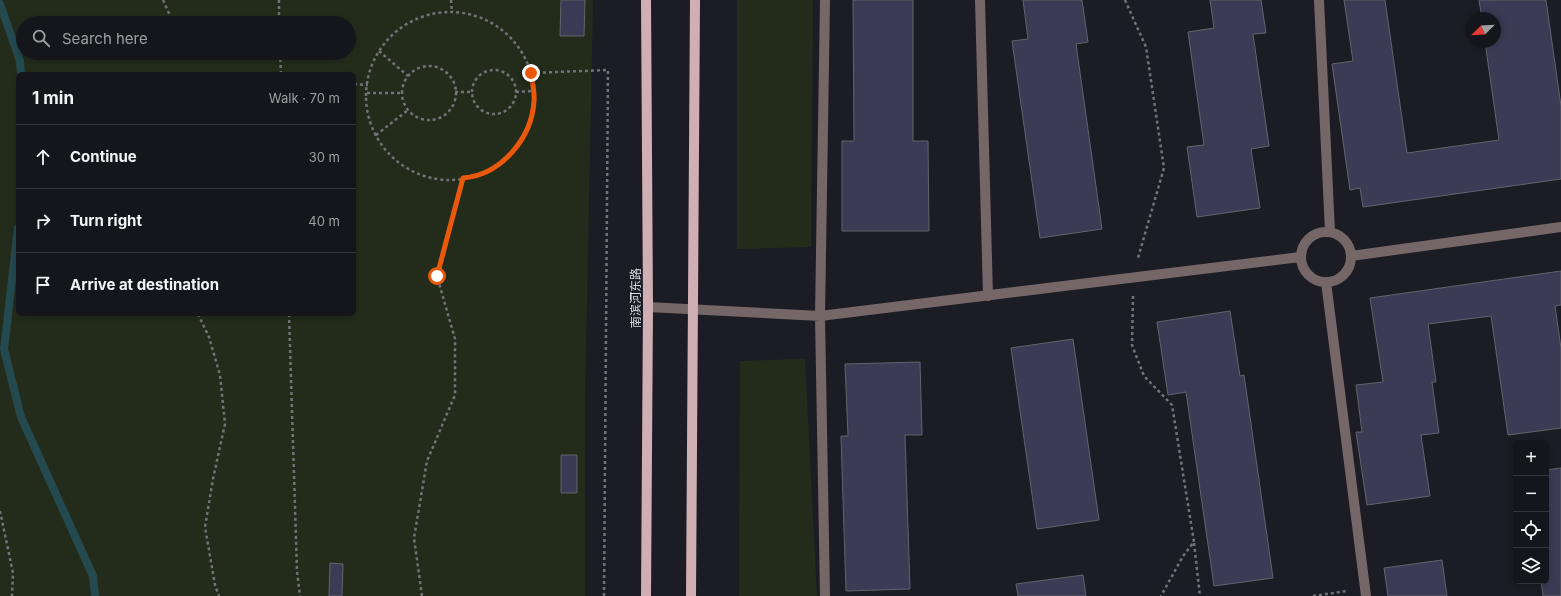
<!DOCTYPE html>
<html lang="en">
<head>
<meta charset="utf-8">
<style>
	body { margin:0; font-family:Inter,"Noto Sans SC",sans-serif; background:#1e1f24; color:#f1f3f6 }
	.controls { position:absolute; right:12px; bottom:12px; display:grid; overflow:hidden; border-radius:6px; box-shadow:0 2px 6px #0003 }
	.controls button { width:36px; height:36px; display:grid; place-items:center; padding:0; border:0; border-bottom:1px solid #34353a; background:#15161b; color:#f1f3f6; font:20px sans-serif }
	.compass { position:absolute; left:1465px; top:12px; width:36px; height:36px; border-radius:50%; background:#15161b; box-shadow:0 2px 6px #0003; rotate:246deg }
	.stop { position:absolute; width:12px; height:12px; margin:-9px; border:3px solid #ea580c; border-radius:50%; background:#fff }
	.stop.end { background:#ea580c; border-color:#fff; box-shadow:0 1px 4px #0008 }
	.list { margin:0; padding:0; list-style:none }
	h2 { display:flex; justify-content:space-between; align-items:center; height:52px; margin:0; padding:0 16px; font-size:17px }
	h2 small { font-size:13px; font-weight:400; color:#9d9fa3 }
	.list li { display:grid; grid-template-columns:26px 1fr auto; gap:12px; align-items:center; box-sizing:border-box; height:64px; padding:0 16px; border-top:1px solid #34353a }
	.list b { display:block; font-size:15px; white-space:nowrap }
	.list em { font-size:13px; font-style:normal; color:#9d9fa3 }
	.icon { flex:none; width:22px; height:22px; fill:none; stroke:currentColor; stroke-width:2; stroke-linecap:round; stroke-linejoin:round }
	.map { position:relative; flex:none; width:1561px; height:596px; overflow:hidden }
	.search { position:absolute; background:#15161b; box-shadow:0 2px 6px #0003; left:16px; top:16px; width:340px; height:44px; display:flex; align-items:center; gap:10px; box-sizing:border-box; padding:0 14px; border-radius:22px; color:#9d9fa3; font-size:15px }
	.panel { position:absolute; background:#15161b; box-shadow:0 2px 6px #0003; left:16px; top:72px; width:340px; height:244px; border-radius:6px }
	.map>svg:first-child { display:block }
</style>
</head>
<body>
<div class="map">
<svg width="1561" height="596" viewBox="0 0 1561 596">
	<rect width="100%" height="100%" fill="#1c1d24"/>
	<path fill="#232c1b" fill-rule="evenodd" d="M0,0H593L585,402V596H0ZM23,23H349V53H23ZM18,74H354V314H18Z
		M737,0H813L811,247L737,249Z
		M805,359L817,596H739L740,361Z"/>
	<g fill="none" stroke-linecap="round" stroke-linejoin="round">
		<path stroke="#244a4f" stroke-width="8" d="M0,4L20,61L21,74
			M18,228L4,349L21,417L93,576L95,596"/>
	</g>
	<path fill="#3c3b55" stroke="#63636b" d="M561,0H585L584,36H560Z
		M853,0H913V141H928L929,231H842V141H854Z
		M1023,0H1082L1088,42L1076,44L1102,229L1040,238L1012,41L1028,39Z
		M1210,0H1261L1266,33L1253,34L1269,146L1251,149L1260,208L1197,217L1187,147L1204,145L1188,32L1214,28Z
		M1344,0H1385L1407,153L1499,140L1485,42H1495V18H1482L1479,0H1546L1561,106V179L1363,207L1360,188L1350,190L1332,64L1353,61Z
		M1561,271V305L1555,306L1561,348V428L1508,435L1491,316L1428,324L1436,382H1432L1439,433L1421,435L1430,496L1367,505L1356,432H1362L1356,385L1383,382L1370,298Z
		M1230,311L1240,376L1244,375L1273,578L1214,586L1186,392L1168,395L1157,322Z
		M1073,339L1099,520L1037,529L1011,348Z
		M920,362L922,435H905L910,589L846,591L841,436H848L845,364Z
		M561,455H577V493H561Z
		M1561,468V596H1543L1541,581H1546V470Z
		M1442,560L1447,596H1388L1384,568Z
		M330,563L343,564L342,596H329Z
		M1083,575L1086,596H1018L1016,584Z"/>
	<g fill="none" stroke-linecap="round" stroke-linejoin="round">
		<path stroke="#727379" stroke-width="2.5" stroke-dasharray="3 3" stroke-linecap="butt" d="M163,0L172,20
			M279,0V23
			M451,0L452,12
			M1125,0L1146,47L1164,168L1138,258
			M366 96a84 84 0 1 1 168 0a84 84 0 1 1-168 0Z
			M379,51L408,76
			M280,53L281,74
			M402 93a27 27 0 1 1 54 0a27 27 0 1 1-54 0Z
			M472 92a22 22 0 1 1 44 0a22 22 0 1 1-44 0Z
			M531,73L608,70L604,596
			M354,84L368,85
			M455,92H472
			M516,92L533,91
			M367,93H402
			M376,135L408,110
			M1133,296L1132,345L1144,376L1172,405L1194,542L1183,556L1161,596
			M198,314L209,337L220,375L225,424L213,479L205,527L215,585L219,596
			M289,314L297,571L300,596
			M0,511L13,573L12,596
			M1194,543L1200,596
			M422,596L414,538L427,461L455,395V339L437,276L463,178
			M1313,596L1347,591"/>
		<path stroke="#756668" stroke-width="10" d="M980,0L988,296
			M1319,0L1330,232
			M1301 257a25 25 0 1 1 50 0a25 25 0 1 1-50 0Z
			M1351,256L1561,227
			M1326,282L1366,596
			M648,307L820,316L1300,257
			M825,596L820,316L825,0"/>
		<path stroke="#cfafb3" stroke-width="10" d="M646,596L648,307L646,0
			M691,596L695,0"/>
	</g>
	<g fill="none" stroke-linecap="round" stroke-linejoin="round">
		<path stroke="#ea580c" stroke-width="5" d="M437,276L463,178C502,175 532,137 534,101C535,92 532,82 531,73"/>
	</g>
	<g text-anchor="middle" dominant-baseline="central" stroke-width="3" stroke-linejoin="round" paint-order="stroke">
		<g font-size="12" fill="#d9dbdf" stroke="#1c1d24">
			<text transform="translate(635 298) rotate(-90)">南滨河东路</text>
		</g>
	</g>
</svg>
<div class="controls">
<button>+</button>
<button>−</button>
<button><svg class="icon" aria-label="locate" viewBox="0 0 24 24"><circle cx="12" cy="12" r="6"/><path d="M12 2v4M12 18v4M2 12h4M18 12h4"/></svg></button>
<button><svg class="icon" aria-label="layers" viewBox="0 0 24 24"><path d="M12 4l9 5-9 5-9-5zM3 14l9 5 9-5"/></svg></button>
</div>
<svg class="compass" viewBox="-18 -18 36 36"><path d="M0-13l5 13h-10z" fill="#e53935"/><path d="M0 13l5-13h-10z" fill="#9d9fa3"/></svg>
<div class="stop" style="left:437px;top:276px"></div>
<div class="stop end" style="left:531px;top:73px"></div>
<div class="search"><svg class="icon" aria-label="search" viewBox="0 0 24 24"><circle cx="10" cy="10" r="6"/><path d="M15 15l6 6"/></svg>Search here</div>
<section class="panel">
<h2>1 min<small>Walk · 70 m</small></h2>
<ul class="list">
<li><svg class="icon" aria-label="ahead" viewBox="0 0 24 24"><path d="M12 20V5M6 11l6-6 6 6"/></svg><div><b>Continue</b></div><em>30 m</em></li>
<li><svg class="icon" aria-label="right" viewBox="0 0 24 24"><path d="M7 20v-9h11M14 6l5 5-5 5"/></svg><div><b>Turn right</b></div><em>40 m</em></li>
<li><svg class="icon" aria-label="arrive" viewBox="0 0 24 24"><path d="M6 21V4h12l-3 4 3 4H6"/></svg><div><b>Arrive at destination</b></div></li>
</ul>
</section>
</div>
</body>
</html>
